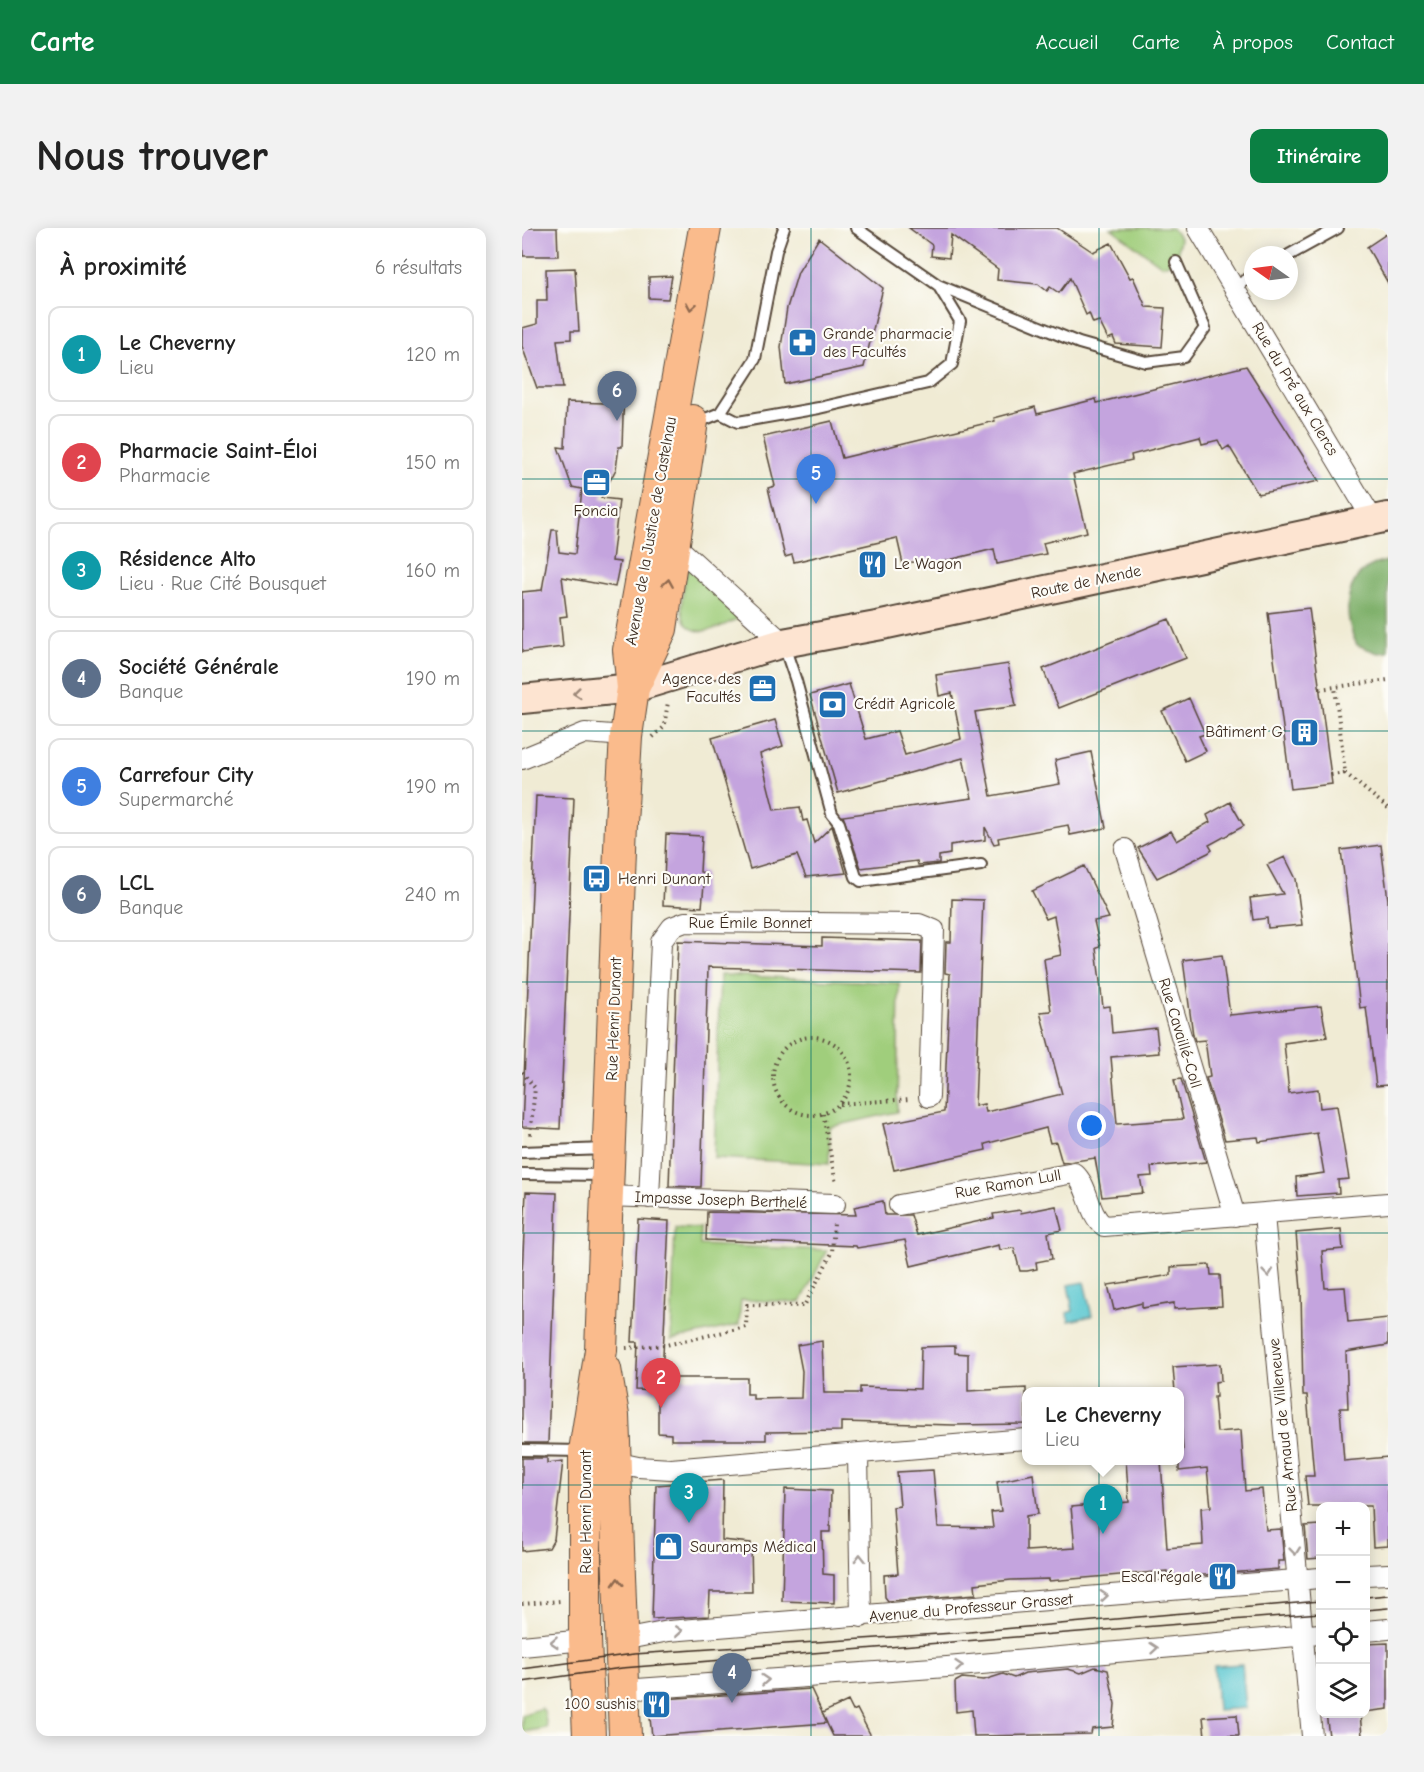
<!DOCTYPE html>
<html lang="fr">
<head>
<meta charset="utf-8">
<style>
	body { margin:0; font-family:"Comic Neue",sans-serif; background:#f2f2f2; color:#222 }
	.controls { position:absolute; right:18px; bottom:18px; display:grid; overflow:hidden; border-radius:12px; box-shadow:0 3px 15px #0003 }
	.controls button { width:54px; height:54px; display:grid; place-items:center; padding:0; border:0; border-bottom:2px solid #e0e0e0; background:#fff; color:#222; font:30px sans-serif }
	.compass { position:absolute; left:722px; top:18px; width:54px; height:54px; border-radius:50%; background:#fff; box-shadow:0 3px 15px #0003; rotate:284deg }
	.you { position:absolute; left:570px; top:898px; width:21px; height:21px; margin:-15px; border:4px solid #fff; border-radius:50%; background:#1a73e8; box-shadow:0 0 0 9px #1a73e833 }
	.badge { display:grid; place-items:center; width:39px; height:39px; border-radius:50%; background:#0b8043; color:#fff; font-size:20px; font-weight:700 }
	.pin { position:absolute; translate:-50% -50px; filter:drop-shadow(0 2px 3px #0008) }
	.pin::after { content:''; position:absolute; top:32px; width:21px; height:18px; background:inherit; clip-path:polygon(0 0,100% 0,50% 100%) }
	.popup { position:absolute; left:500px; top:1159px; width:162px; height:78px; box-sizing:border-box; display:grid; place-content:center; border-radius:12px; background:#fff; filter:drop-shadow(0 2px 4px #0005); font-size:20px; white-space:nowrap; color:#767676 }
	.popup b { font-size:22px; color:#222 }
	.popup::after { content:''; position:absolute; left:50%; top:100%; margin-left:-12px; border:12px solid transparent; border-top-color:#fff }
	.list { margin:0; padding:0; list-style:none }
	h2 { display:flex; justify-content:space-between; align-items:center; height:78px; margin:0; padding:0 24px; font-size:26px }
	h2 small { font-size:20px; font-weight:400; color:#767676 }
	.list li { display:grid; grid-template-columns:39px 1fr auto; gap:18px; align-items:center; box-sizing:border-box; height:96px; margin:0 12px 12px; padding:0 12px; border:2px solid #e0e0e0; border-radius:12px }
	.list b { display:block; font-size:22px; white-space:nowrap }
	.list p { margin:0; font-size:20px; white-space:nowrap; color:#767676 }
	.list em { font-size:20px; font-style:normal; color:#767676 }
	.icon { flex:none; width:33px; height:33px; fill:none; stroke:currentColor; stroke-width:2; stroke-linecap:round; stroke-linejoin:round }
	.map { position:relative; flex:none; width:866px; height:1508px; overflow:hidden; border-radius:12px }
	header { display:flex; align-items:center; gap:36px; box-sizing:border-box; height:84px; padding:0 30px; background:#0b8043; color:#fff }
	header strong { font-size:28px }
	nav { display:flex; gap:33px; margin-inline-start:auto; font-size:21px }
	.intro { display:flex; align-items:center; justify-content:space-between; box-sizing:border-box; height:144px; padding:0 36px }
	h1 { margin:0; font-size:42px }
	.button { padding:15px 27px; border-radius:12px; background:#0b8043; color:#fff; font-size:21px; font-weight:700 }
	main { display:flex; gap:36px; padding:0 36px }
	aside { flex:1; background:#fff; border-radius:12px; box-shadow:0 3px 15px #0003 }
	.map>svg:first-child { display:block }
</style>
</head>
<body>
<header>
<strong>Carte</strong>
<nav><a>Accueil</a><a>Carte</a><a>À propos</a><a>Contact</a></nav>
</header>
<div class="intro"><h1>Nous trouver</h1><a class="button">Itinéraire</a></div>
<main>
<aside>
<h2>À proximité<small>6 résultats</small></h2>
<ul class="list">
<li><span class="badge" style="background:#0f9aa8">1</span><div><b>Le Cheverny</b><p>Lieu</p></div><em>120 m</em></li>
<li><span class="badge" style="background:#e0444e">2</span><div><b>Pharmacie Saint-Éloi</b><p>Pharmacie</p></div><em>150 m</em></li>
<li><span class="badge" style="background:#0f9aa8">3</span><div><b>Résidence Alto</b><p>Lieu · Rue Cité Bousquet</p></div><em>160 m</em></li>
<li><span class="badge" style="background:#5c6f8a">4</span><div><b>Société Générale</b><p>Banque</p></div><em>190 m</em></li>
<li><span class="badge" style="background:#3f7fe0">5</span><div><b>Carrefour City</b><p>Supermarché</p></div><em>190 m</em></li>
<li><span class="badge" style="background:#5c6f8a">6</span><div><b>LCL</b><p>Banque</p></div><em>240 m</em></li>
</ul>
</aside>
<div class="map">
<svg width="866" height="1508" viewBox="0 0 866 1508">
	<rect width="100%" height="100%" fill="#fdfcf7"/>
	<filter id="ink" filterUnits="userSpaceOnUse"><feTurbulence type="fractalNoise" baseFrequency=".0167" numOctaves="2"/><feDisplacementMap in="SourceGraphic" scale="12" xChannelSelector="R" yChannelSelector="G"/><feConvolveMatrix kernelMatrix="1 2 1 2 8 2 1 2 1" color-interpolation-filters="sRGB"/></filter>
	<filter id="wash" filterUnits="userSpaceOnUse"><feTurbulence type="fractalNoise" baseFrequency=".008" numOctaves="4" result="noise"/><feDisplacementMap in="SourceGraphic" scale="24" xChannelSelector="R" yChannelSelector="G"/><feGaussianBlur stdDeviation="1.35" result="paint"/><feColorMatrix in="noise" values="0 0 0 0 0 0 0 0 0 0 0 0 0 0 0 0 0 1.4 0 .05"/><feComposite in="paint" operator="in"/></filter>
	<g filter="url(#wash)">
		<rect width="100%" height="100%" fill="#f0ebd4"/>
		<path fill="#a0ce7c" stroke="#6e7c4d" stroke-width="1.5" d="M589,0H650L658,11L654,34L639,37Z
			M166,337L220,389C209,393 192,404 179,403C148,401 163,356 166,337Z
			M198,747L377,755L375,884L308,899L307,936L192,930Z
			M153,999L178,1000V1017L305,1022L279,1074L219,1072L217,1097L149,1112Z
			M19,1480L22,1483L25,1500L0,1504V1487Z"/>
		<path fill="#80b16c" stroke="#5e6e45" stroke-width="1.5" d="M866,333V424L856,425L835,417C818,383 823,339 866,333Z"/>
		<path fill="#5ac7d0" stroke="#4a7877" stroke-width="1.5" d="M562,1054L570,1088L547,1093L545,1085L551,1083L546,1057Z
			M720,1436L724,1480L695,1482L692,1438Z"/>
		<g id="blocks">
			<path fill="#c4a4de" d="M0,0H35L36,28H1Z
				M387,0H535L571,24L589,15L608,50L611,49L624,79L643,80L640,119L594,116L591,109L586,111L577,93L571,95L567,85L564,87L548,50L537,65L528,59L525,63L516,56L475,52L476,41L429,7L427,30L409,28L410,17Z
				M866,5V55L845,19Z
				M297,10L361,60L342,139L263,156L259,119L265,80L276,44Z
				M53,40L57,103H49V111L35,112L41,160H15L0,118V100L15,96V72H25L24,41Z
				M150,48L146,71L127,70V49Z
				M724,138L797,253L736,266L707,218L701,222L696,212L680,216L678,209L609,227L610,232L551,246L565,304L521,315L524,326L475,336L472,321L398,339L396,333L381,336L375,310L272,334L270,327L263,329L246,260L253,258L241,209L310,193L320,230L473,193L472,190L513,179L515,186L574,171L575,175Z
				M83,159H102L100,219H97L94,241L79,270L97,272L90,333L98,334L93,359L40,349L45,388L38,389L41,419L0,424V364L20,362L30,302H35L37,324L53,326L60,261L50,259L36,219L43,220L45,174L83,175Z
				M787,380L810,556L769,561L746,385Z
				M647,391L664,430L537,480L521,441Z
				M486,436L494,478L453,484L469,568L538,556L533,532L569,524L584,600L548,607L546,597L476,610L477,615L472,616L463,599V612L428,617V626L417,628V635L396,637L395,633L339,640L321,588L450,570L441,530L316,565L288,467L327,456L344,511L375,503L383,527L439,511L430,465L417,468L414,447Z
				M667,470L683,506L677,508L684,523L663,533L640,483Z
				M253,492L261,518L238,526L252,582L278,579L281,593L285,592L292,615L310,598L324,645L284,649L275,627L228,641L190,510Z
				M14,568L52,570L38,901L0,899Z
				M708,574L722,598L687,617L690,622L686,625L635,650L616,620L649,603L655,613L688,594L685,587Z
				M144,606L180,608L178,644L183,645L180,679L141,677Z
				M859,617L866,672V857L854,858L844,779L838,780L819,622Z
				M763,629L774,651L780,697L746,700L745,690L731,692L728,670L761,666L745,637Z
				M562,638L587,690L572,693L578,719L574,720L581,779L588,778L590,805L634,800L637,825L589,829L595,896L661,891L652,852L659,851L684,934L629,939L630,948L618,949L621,965L580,969L573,930L540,935L534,914L528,915L524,900L463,916L464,922L372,942L361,896L422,884L428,746L423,745L424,714H429L430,671L461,672L453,878L462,876L464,884L540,866L518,784L529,783L522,731L539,727L532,688L524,691L510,663Z
				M300,710L400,713L399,745L186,739L179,959L147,958L156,713L300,718Z
				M700,727L708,787L799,778L805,809L762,815L767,865L796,861L798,880L815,878L827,951L816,952L817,965L775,968L774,949L802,945L795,905L737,914L736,909L703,912L684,850L688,849L683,812L673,813L671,807L661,732Z
				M4,964L35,965L26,1215H0V1046Z
				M361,973L363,987H389L395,1007L472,990L471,986L498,982L499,985L534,978L540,1002L526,1005L530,1031L514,1034L515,1041L505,1043H498L492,1020L478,1022L477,1017L389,1038L383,1012L335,1020L334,1018L184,1012L185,984L334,987L332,979Z
				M116,991L147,993L140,1150H225V1166H231V1171L279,1170L280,1143L275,1117L300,1113L302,1165H338V1159L398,1161L399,1119L433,1118V1125L446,1126V1163L504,1160V1196L432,1197L319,1194V1203L244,1204V1212H149V1206L136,1205V1163L114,1162L116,1114H110Z
				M819,1001L821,1021L800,1023L803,1060L823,1059L826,1094L866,1090V1117L824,1124L826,1180H818L822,1233L866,1229V1318L851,1319L849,1278H786L783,1248H792L785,1167H781L779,1062L774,1005Z
				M688,1037L689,1047H698L700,1078L652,1081V1075L620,1080V1075L592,1082L586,1057L649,1047V1039Z
				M698,1136L699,1153L693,1154L694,1169H692L695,1204L719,1202L723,1263L740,1261L744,1302L759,1301L762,1333H756V1341L645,1350V1343L527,1353V1351L489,1352L453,1356L454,1366L366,1373L363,1369L362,1347L376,1346L371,1279L378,1278L375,1244L411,1242L416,1299L471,1300L469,1284L479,1283L475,1254L511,1246L516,1286L504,1288V1323L553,1320L549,1279L607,1274L604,1233H639L645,1320L681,1317L679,1280L689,1279L685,1240L657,1243V1223H661L657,1164H653L651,1139Z
				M0,1230H25V1235L41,1233L32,1311L27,1320L0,1323Z
				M201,1252L200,1312L229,1315L230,1364H188L187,1388L130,1391L134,1257Z
				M263,1261L309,1263L308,1304H300L301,1346L312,1347V1375L260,1373Z
				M798,1297V1330L786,1331L783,1298Z
				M866,1415V1481L843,1484V1416Z
				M573,1439L586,1442L593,1476L591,1499L570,1501L569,1506L452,1508L450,1482L434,1484L433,1454L440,1450L462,1452L481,1446L492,1450L503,1445L546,1441L559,1445Z
				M289,1461L305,1495L130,1508L126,1472Z
				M326,1473L331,1483L335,1481L349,1508H311L300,1485Z
				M804,1485H838L840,1508H807Z
				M715,1487L717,1508H683L681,1489Z"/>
		</g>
	</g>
	<g filter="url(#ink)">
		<use href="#blocks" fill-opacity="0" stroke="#564739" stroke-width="1.5"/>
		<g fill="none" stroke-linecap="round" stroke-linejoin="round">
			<defs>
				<path id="lane" d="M767,27L816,0
					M416,57L557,115L624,134L662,129L683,100L654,34
					M712,59L731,48
					M198,185L216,194L297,180L406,155L430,136L438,93L416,57L334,0
					M174,195L198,185L233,131L254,23L262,0
					M261,415L274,453L310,586L317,595L334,649L339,653L459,637
					M0,924L84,921
					M0,946L84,947
					M0,1222L60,1223"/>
				<path id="street" d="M676,0L851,292
					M152,316L261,415
					M0,531L63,505L104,508
					M603,621L713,988
					M85,968L313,976
					M127,970L139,714L150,699L163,694L397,696L412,702L407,869
					M377,977L552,945C568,959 565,985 582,998L866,975
					M742,987L790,1508
					M336,1227L339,1389
					M92,1234L116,1239L149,1241L504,1211
					M844,1347L866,1346
					M844,1403L866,1401
					M100,1412L147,1403L798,1350
					M0,1418L63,1412
					M101,1462L425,1439L798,1406"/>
				<path id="secondary" d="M0,471L111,460L261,415L360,397L866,289"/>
				<path id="primary" d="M111,460L139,401L170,193
					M83,1141L91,1187L103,1508
					M67,1508L63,1412V1223L79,1122L99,595L104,508L111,460L107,422L183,0"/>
			</defs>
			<use href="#lane" stroke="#564739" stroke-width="14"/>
			<use href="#street" stroke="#564739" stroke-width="22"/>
			<use href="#secondary" stroke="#564739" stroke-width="32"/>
			<use href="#primary" stroke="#564739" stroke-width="34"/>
			<path stroke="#564739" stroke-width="4" stroke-dasharray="1.5 4.5" stroke-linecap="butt" d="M798,461L866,452
				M131,509L142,499L146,474
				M823,545L866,580
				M809,547L823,545L813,459
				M251 848a39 39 0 1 1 78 0a39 39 0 1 1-78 0Z
				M0,844L13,860L8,907
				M318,876L389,871
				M301,886L314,956
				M104,1120L144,1117L224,1099L225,1077L282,1078L310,1025L312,996
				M0,1376L38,1373"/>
			<use href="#lane" stroke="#fff" stroke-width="10"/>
			<use href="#street" stroke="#fff" stroke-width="20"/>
			<use href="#secondary" stroke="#fde4d1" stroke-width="28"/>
			<use href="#primary" stroke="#fabb8c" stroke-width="32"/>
			<path stroke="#3b2a1e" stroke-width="1.5" d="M844,1369L866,1367
				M844,1382L866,1380
				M0,1441L112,1426L447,1404L798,1373
				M0,1454L100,1440L798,1385"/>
		</g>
		<defs><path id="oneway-chevron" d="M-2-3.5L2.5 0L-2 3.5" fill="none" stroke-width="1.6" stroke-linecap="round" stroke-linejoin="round" transform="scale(1.5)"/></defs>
		<g stroke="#916b50">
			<use href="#oneway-chevron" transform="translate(169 78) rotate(100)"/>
			<use href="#oneway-chevron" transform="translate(146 355) rotate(-81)"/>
			<use href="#oneway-chevron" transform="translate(96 1354) rotate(-92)"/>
		</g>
		<use stroke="#9c8778" href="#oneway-chevron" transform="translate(55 465) rotate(174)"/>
		<g stroke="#a79f9a">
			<use href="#oneway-chevron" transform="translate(746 1045) rotate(84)"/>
			<use href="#oneway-chevron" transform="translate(773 1323) rotate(84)"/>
			<use href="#oneway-chevron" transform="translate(338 1330) rotate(-91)"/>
			<use href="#oneway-chevron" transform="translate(582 1368) rotate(-5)"/>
			<use href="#oneway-chevron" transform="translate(157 1403) rotate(-4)"/>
			<use href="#oneway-chevron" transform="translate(32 1414) rotate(176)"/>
			<use href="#oneway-chevron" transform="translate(632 1420) rotate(-5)"/>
			<use href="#oneway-chevron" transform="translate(437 1438) rotate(-5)"/>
			<use href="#oneway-chevron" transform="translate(243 1452) rotate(-4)"/>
		</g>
	</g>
	<path fill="none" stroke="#0f766e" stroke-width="1.5" stroke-opacity="0.55" d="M289,0V1508M577,0V1508M0,251H866M0,503H866M0,754H866M0,1005H866M0,1257H866"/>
	<defs>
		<symbol id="pharmacy-square" viewBox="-11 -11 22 22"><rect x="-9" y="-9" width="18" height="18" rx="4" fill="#1f6fb2" stroke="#fdfcf7"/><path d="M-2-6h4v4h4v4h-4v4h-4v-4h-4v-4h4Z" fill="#fff"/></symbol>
		<symbol id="office-square" viewBox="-11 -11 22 22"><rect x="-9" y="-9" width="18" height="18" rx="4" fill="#1f6fb2" stroke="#fdfcf7"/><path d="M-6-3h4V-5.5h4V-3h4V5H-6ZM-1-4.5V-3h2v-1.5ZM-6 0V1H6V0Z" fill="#fff"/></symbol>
		<symbol id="restaurant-square" viewBox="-11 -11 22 22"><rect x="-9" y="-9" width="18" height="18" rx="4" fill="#1f6fb2" stroke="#fdfcf7"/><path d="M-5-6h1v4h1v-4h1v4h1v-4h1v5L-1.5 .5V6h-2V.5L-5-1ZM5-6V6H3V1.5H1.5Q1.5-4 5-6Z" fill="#fff"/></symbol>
		<symbol id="bank-square" viewBox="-11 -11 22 22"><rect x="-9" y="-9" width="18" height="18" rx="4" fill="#1f6fb2" stroke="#fdfcf7"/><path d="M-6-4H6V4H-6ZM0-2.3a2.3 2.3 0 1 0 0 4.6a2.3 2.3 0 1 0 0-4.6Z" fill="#fff"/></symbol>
		<symbol id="building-square" viewBox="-11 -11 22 22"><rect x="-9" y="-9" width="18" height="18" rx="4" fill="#1f6fb2" stroke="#fdfcf7"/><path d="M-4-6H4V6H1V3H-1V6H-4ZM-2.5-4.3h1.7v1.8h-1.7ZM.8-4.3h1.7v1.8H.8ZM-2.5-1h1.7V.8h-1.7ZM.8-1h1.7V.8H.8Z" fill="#fff"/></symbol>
		<symbol id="bus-square" viewBox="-11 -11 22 22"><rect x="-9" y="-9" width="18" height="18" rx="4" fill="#1f6fb2" stroke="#fdfcf7"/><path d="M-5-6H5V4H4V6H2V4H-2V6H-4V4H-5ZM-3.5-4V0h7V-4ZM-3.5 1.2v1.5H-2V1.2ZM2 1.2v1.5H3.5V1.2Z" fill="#fff"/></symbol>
		<symbol id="shop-square" viewBox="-11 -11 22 22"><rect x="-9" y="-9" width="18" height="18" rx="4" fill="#1f6fb2" stroke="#fdfcf7"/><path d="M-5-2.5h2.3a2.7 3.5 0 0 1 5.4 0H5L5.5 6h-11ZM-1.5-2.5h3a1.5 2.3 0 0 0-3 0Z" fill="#fff"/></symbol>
	</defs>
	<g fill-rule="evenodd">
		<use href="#pharmacy-square" x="264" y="98" width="33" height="33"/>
		<use href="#office-square" x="58" y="238" width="33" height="33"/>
		<use href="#restaurant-square" x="334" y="320" width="33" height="33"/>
		<use href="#office-square" x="224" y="444" width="33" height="33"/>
		<use href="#bank-square" x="294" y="460" width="33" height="33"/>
		<use href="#building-square" x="766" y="488" width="33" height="33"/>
		<use href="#bus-square" x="58" y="634" width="33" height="33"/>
		<use href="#shop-square" x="130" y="1302" width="33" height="33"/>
		<use href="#restaurant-square" x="684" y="1332" width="33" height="33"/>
		<use href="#restaurant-square" x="118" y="1460" width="33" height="33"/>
	</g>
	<g text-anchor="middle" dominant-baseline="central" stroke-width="4.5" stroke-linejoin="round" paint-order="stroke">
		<g font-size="16" fill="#3b2a1e" stroke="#fdfcf7" text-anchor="start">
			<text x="301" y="106">Grande pharmacie<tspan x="301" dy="18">des Facultés</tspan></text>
			<text x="74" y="283" text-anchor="middle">Foncia</text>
			<text x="372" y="336">Le Wagon</text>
			<text x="219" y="451" text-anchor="end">Agence des<tspan x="219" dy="18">Facultés</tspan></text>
			<text x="332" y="476">Crédit Agricole</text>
			<text x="761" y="504" text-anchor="end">Bâtiment G</text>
			<text x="96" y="651">Henri Dunant</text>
			<text x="168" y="1319">Sauramps Médical</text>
			<text x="680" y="1349" text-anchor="end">Escal'régale</text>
			<text x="114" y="1476" text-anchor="end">100 sushis</text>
		</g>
		<g font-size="16" fill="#3b2a1e" stroke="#fdfcf7">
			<text transform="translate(773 161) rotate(59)">Rue du Pré aux Clercs</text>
			<text transform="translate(129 303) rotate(-80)">Avenue de la Justice de Castelnau</text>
			<text transform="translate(564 354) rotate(-12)">Route de Mende</text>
			<text x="228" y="695">Rue Émile Bonnet</text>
			<text transform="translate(92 791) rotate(-88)">Rue Henri Dunant</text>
			<text transform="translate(658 805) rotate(73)">Rue Cavaillé-Coll</text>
			<text transform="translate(486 956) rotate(-10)">Rue Ramon Lull</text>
			<text transform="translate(199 972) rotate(2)">Impasse Joseph Berthelé</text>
			<text transform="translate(761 1197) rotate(-96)">Rue Arnaud de Villeneuve</text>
			<text transform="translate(64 1284) rotate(-90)">Rue Henri Dunant</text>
			<text transform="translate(449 1380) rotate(-5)">Avenue du Professeur Grasset</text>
		</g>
	</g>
</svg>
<div class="controls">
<button>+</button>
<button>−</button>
<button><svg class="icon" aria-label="locate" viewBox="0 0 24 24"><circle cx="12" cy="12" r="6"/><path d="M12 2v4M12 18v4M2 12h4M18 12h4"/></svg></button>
<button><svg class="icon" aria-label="layers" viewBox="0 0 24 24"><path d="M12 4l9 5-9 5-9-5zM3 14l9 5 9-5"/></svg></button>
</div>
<svg class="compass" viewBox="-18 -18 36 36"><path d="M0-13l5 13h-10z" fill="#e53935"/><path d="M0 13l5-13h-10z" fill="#767676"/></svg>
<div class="you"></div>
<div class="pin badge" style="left:581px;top:1306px;background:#0f9aa8">1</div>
<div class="popup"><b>Le Cheverny</b>Lieu</div>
<div class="pin badge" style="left:139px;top:1180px;background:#e0444e">2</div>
<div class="pin badge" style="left:167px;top:1295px;background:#0f9aa8">3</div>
<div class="pin badge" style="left:210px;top:1475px;background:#5c6f8a">4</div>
<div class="pin badge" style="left:294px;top:276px;background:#3f7fe0">5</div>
<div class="pin badge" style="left:95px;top:193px;background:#5c6f8a">6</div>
</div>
</main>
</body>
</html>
